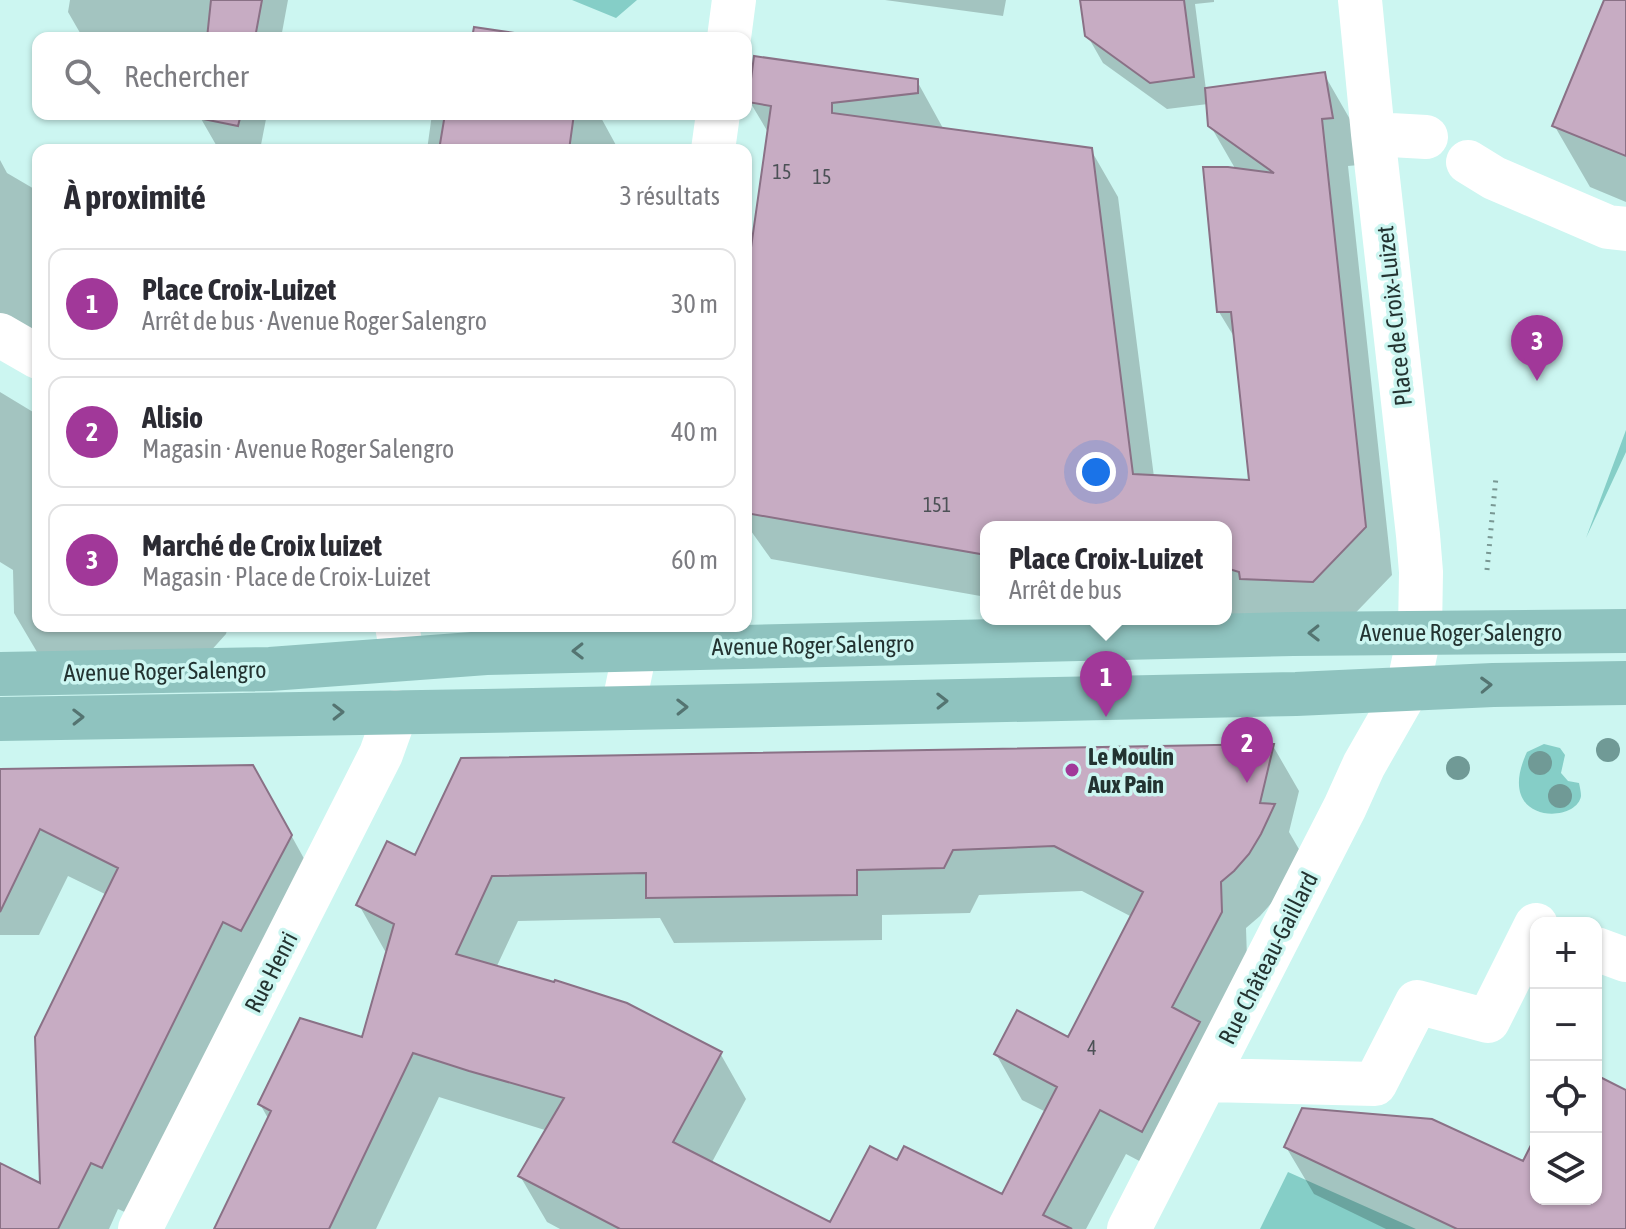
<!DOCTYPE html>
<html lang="fr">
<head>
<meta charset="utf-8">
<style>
	body { margin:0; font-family:"Asap Condensed",sans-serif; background:#f2f2f3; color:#2b2b33 }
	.controls { position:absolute; right:24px; bottom:24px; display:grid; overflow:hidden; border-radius:16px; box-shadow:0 2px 6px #0004 }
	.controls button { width:72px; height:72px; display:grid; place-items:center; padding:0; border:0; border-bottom:2px solid #e1e1e2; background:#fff; color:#2b2b33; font:40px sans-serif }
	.you { position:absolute; left:1096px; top:472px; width:28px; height:28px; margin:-20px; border:6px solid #fff; border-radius:50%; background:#1a73e8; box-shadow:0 0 0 12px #1a73e833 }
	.badge { display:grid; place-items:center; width:52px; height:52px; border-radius:50%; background:#a13899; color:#fff; font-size:26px; font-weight:700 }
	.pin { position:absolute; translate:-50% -66px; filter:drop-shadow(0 2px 4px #0008) }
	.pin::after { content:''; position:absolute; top:42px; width:28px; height:24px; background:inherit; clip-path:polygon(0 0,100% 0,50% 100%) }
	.popup { position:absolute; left:980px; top:521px; width:252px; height:104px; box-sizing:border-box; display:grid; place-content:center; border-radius:16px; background:#fff; filter:drop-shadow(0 2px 6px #0005); font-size:26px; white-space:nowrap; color:#7c7c81 }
	.popup b { font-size:30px; color:#2b2b33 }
	.popup::after { content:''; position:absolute; left:50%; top:100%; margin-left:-16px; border:16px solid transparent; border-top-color:#fff }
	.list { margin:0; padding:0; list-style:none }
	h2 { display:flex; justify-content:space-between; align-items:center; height:104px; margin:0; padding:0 32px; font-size:34px }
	h2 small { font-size:26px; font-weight:400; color:#7c7c81 }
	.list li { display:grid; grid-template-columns:52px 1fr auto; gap:24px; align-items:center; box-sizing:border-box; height:112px; margin:0 16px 16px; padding:0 16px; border:2px solid #e1e1e2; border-radius:16px }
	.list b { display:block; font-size:30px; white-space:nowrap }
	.list p { margin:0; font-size:26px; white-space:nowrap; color:#7c7c81 }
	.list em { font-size:26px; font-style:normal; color:#7c7c81 }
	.icon { flex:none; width:44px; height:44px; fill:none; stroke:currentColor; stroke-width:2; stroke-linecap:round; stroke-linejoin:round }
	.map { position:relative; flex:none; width:1626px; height:1229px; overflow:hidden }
	.search { position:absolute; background:#fff; box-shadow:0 2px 6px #0004; left:32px; top:32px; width:720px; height:88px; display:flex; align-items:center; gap:20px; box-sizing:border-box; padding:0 28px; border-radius:16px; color:#7c7c81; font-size:30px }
	.panel { position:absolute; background:#fff; box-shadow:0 2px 6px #0004; left:32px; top:144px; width:720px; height:488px; border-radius:16px }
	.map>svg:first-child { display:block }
</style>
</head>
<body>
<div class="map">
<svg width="1626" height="1229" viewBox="0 0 1626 1229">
	<rect width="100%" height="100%" fill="#ccf6f1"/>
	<path fill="#85cec7" d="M572,0H637L616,18Z
		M1626,430V452L1586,538Z
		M1544,744L1560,748L1565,755L1561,773L1568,781L1579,783C1580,788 1581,792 1581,796C1577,824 1493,825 1527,752Z
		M1288,1172L1416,1229H1260Z"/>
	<path fill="#0003" fill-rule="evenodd" d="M70,0H288L281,38H83L68,12Z
		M885,0H1006L1003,16Z
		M1082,0H1214V2L1195,4L1206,90L1324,74L1351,121L1359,165L1348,166L1392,575L1340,629L1226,619V527H986V597L771,559L746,524V296L769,134L750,102L917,81L944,130L1091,150L1118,197L1154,477L1252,482L1236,340L1219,312L1236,170L1210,125L1208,104L1167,109L1103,63L1087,35Z
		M1607,0H1626V202L1590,187L1554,125Z
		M200,114H267L260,150H219L200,117Z
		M432,114H599L617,147V150H427Z
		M0,160L7,173L36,190L38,194V340L0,316Z
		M0,392L38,415V626H228L226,634L208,654L50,674L14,613L13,570L0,562Z
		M1273,746L1299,791L1289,832L1300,851L1275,899L1260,916L1246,928L1247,958L1168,1176L1126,1154L1086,1229H560L547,1222L520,1176L548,1131L439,1097L376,1229H217L269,1120L260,1104L363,1039L388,953L385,951L359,905L416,858ZM1082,891L1132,917L1069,1040L996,1054L1022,1100L1046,1112L1003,1197L898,1162L831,1225L711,1164L746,1099L720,1053L496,968L518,921L660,918L674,943L882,940V915L970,913L979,895Z
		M0,771L280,815L318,884L129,1214L118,1209L109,1229H0V1166L42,1187L107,895L68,876L39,935H0Z
		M1596,1077L1626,1092V1229H1386L1314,1194L1286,1147L1524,1163L1536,1142V1199H1596Z"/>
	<path fill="#c7acc3" stroke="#8a7186" stroke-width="2" fill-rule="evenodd" d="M211,0H262L255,38H207Z
		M1080,0H1184L1194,77L1150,83L1085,36Z
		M1604,0H1626V156L1552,126Z
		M474,27L541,37L545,38H472Z
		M754,56L918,79V93L832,103V113L1092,148L1133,474L1249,480L1231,312H1217L1203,167H1228L1274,173L1208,126L1205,88L1325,72L1333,118L1322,119L1366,527L1313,582L1240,579L1239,572L1226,568V527H986V555L746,513V283L771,106L748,102Z
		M198,114H241L238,126L198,118Z
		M445,114H574L569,150H439Z
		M1274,744L1260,803L1275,804L1261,834L1249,854L1234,871L1221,882L1222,912L1172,1007L1200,1022L1142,1132L1100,1110L1043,1215L1072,1229H620L518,1176L564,1098L469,1071L413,1053L329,1229H214L271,1111L258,1104L300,1018L362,1037L394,924L356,905L387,841L415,855L461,758ZM1054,846L1143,892L1068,1037L1017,1010L994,1054L1057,1087L1002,1194L904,1146L897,1160L870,1146L830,1222L673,1142L722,1052L627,1003L555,980L554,982L456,954L492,876L646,873V898L857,895V870L944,868L953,850Z
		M253,765L292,835L241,931L223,922L102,1168L91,1163L58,1229H0V1163L40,1183L35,1037L118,868L40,829L0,912V769Z
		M1596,1075L1626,1090V1229H1457L1284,1147L1302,1108L1432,1119L1523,1161L1534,1139L1536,1140V1199H1596Z"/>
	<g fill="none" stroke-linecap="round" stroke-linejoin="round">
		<path stroke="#799793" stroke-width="5" stroke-dasharray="2 6" stroke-linecap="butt" d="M1487,570L1496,477"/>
		<path stroke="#fff" stroke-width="44" d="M729,38L734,0
			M1373,134L1426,137
			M713,150L718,114
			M1468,162L1494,178L1608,227L1626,229
			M0,335L38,357
			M397,626L403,659
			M623,708L640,626
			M1596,949L1626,960
			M1206,1080L1375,1084L1417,1002L1488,1021L1536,925
			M140,1229L381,754L396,712
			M1129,1229L1345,807L1364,765L1408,688L1420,631L1421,572L1418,535L1373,134L1360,0"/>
		<path stroke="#8fc3bf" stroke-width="44" d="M0,674L270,669L486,653L1293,634L1626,631
			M0,719L483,711L1106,698L1296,694L1493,685L1626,683"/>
	</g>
	<g fill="#709a96">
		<circle cx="1608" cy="750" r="12"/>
		<circle cx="1540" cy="763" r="12"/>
		<circle cx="1458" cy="768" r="12"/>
		<circle cx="1560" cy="796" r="12"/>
	</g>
	<defs><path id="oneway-chevron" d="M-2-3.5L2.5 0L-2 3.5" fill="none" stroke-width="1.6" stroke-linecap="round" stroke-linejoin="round" transform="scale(2)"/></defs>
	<g stroke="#547471">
		<use href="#oneway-chevron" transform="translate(1314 633) rotate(179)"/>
		<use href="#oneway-chevron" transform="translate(578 651) rotate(179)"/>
		<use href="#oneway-chevron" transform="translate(1486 685) rotate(-2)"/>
		<use href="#oneway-chevron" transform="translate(942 701) rotate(-1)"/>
		<use href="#oneway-chevron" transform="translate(682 707) rotate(-1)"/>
		<use href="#oneway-chevron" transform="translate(338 712) rotate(-1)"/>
		<use href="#oneway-chevron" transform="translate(78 717) rotate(-1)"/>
	</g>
	<circle fill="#a13899" stroke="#ccf6f1" stroke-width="3" cx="1072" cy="770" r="8"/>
	<g text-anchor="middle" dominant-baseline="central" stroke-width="7" stroke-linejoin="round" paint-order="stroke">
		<g font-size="20" fill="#4c5156">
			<text x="782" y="171">15</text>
			<text x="822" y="176">15</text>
			<text x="937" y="504">151</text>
			<text x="1092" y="1047">4</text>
		</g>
		<g font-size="24" fill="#233331" stroke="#ccf6f1">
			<text transform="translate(1394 316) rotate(-96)">Place de Croix-Luizet</text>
			<text x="1461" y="632">Avenue Roger Salengro</text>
			<text transform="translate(813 645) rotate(-1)">Avenue Roger Salengro</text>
			<text transform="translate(165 671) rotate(-1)">Avenue Roger Salengro</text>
			<text transform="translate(1268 958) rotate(-63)">Rue Château-Gaillard</text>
			<text transform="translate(271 972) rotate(-63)">Rue Henri</text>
		</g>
		<g font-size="24" font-weight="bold" fill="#233331" stroke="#ccf6f1" text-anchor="start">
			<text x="1088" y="756">Le Moulin<tspan x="1088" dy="28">Aux Pain</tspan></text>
		</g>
	</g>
</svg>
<div class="controls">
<button>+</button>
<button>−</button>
<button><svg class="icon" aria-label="locate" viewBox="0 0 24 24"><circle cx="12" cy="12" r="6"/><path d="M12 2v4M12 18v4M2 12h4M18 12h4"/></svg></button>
<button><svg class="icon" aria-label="layers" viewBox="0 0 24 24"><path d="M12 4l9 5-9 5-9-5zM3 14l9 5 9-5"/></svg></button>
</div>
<div class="you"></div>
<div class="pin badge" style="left:1106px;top:717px">1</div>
<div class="popup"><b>Place Croix-Luizet</b>Arrêt de bus</div>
<div class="pin badge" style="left:1247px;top:783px">2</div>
<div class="pin badge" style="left:1537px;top:381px">3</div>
<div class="search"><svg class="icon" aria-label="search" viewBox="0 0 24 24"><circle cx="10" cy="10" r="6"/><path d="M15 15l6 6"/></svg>Rechercher</div>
<section class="panel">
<h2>À proximité<small>3 résultats</small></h2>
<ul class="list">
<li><span class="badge">1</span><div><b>Place Croix-Luizet</b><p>Arrêt de bus · Avenue Roger Salengro</p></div><em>30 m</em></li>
<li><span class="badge">2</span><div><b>Alisio</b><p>Magasin · Avenue Roger Salengro</p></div><em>40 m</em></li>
<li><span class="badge">3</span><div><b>Marché de Croix luizet</b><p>Magasin · Place de Croix-Luizet</p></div><em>60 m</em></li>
</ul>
</section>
</div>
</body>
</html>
